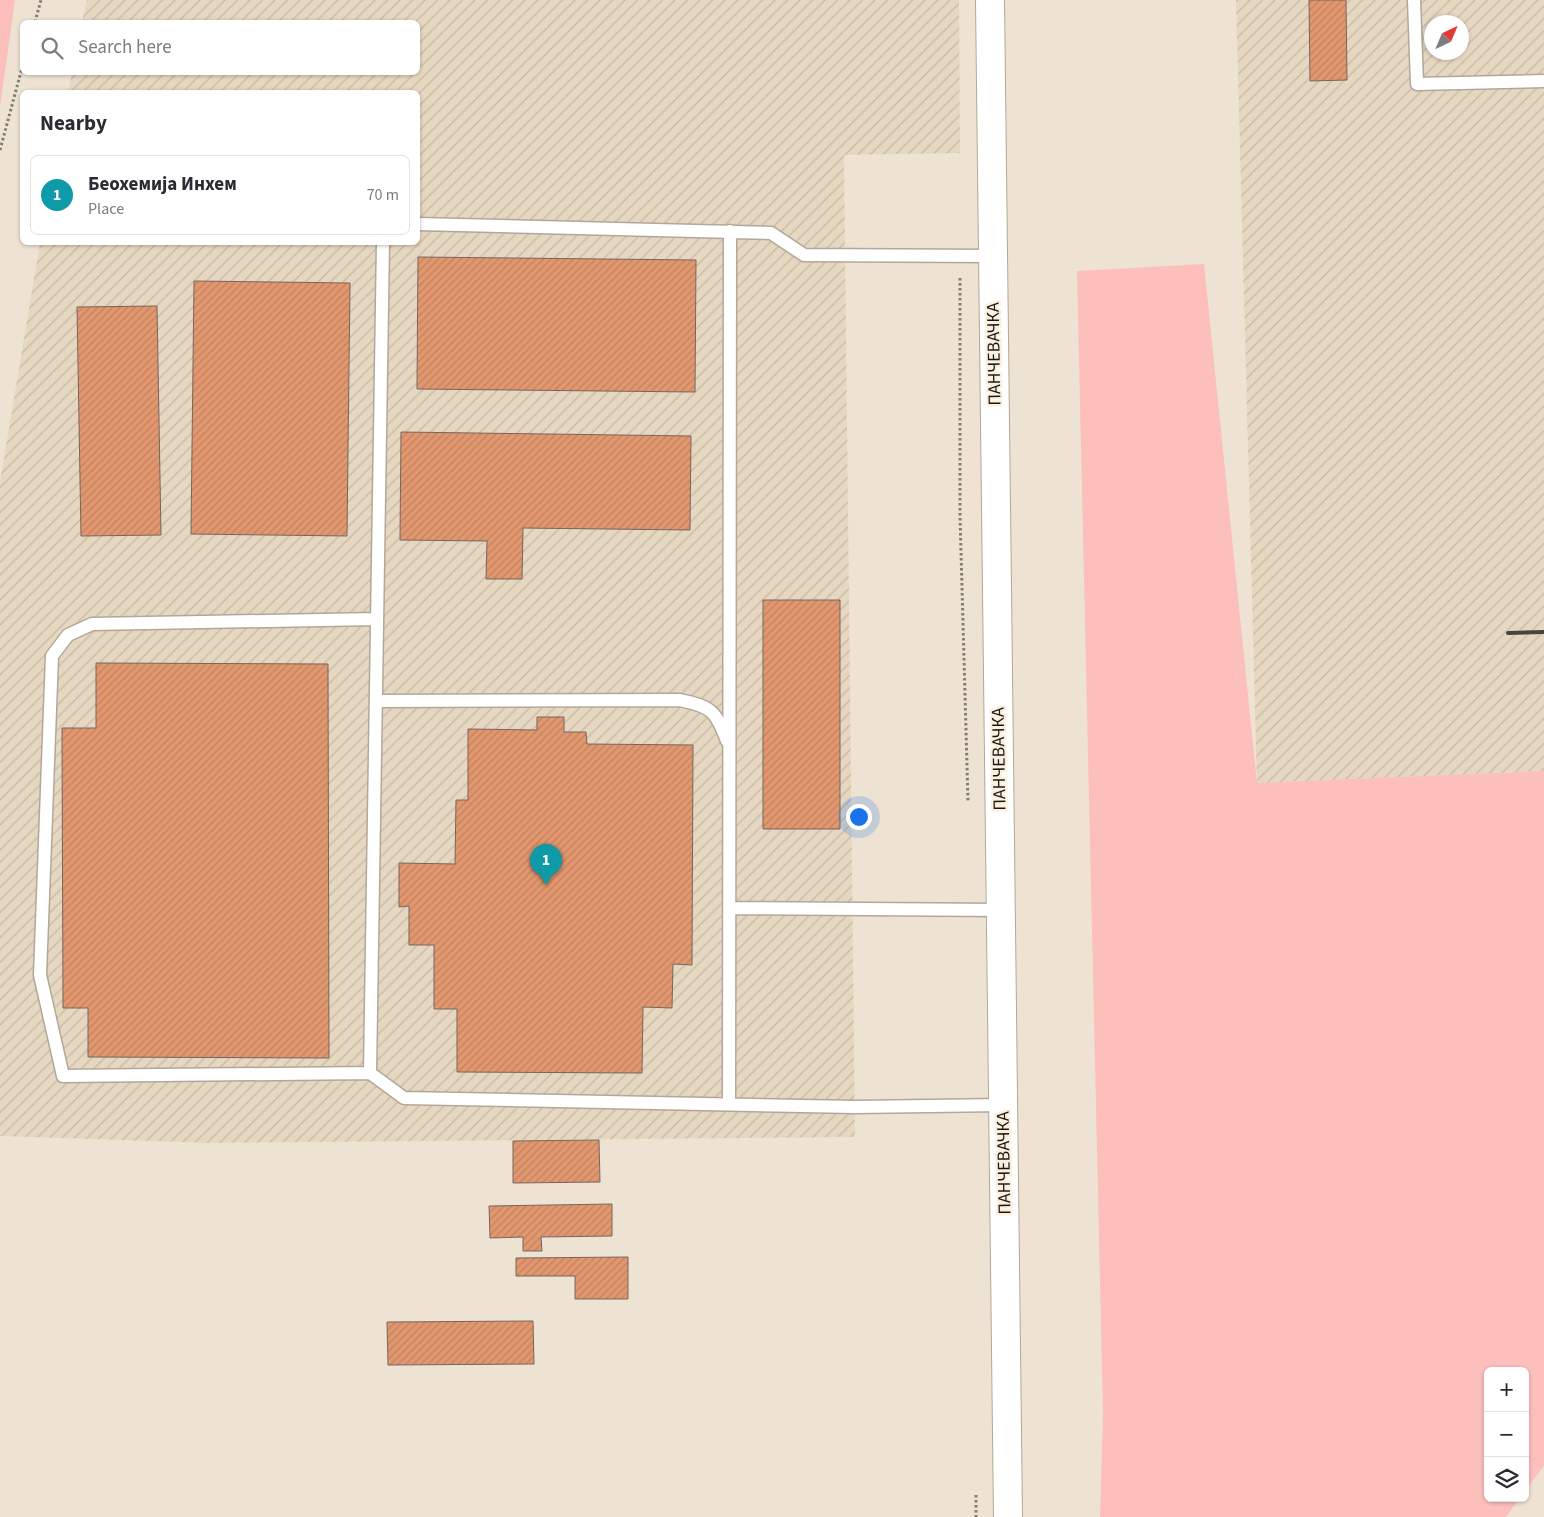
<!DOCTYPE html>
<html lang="en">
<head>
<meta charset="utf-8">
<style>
	body { margin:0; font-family:"Source Sans 3",sans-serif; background:#f2f2f3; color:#2b2b33 }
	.controls { position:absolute; right:15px; bottom:15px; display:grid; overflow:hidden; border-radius:8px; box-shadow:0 1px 4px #0004 }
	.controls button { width:45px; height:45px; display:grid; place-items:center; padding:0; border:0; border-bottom:1px solid #e1e1e2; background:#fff; color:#2b2b33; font:25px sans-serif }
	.compass { position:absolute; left:1424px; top:15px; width:45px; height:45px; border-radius:50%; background:#fff; box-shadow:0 1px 4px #0004; rotate:44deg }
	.you { position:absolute; left:858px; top:816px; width:18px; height:18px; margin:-12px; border:4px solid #fff; border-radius:50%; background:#1a73e8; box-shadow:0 0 0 8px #1a73e833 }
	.badge { display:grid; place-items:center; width:32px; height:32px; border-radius:50%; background:#8e5dd7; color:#fff; font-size:16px; font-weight:700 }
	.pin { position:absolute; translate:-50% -41px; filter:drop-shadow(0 1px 2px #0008) }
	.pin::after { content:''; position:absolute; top:26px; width:18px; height:15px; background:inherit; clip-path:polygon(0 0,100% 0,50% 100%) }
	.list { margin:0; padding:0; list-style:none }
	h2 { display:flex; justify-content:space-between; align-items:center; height:65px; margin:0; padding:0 20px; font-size:21px }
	h2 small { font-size:16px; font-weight:400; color:#7c7c81 }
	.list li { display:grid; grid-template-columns:32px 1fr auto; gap:15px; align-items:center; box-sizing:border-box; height:80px; margin:0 10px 10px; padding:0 10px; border:1px solid #e1e1e2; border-radius:8px }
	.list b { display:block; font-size:19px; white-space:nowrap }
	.list p { margin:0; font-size:16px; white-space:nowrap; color:#7c7c81 }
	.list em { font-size:16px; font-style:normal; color:#7c7c81 }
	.icon { flex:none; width:28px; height:28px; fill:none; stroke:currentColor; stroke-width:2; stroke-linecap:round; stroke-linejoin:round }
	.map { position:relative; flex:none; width:1544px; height:1517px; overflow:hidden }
	.search { position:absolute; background:#fff; box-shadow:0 1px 4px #0004; left:20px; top:20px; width:400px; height:55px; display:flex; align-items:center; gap:12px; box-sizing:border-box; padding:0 18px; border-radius:8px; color:#7c7c81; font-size:19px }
	.panel { position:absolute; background:#fff; box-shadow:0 1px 4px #0004; left:20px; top:90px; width:400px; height:155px; border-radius:8px }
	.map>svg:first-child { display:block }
</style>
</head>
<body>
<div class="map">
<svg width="1544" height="1517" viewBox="0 0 1544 1517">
	<defs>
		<pattern id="industrial-furrows" width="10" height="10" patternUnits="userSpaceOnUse" patternTransform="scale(1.25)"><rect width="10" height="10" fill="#e6d7c1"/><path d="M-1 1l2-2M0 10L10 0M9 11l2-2" fill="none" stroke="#c5b8a5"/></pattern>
		<pattern id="building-hatch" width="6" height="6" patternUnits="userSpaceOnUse" patternTransform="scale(1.25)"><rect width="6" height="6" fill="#e2976e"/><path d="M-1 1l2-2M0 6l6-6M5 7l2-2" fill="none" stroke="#c1815e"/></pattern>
	</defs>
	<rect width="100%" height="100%" fill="#eee3d3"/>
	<path fill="url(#industrial-furrows)" fill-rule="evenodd" d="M87,0H959L960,153L844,155L855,1137L213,1143L0,1136V482L40,243L418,242V92H68L72,73L418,72V22H82Z
		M1236,0H1544V771L1257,783ZM1432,22H1462V52H1432Z"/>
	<path fill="#fcbfbc" d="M0,0H15L0,107Z
		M1204,264L1257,783L1544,771V1466L1525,1491V1371H1488V1498H1520L1506,1517H1100L1103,1415L1077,271Z"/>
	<path fill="url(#building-hatch)" stroke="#76665e" d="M1309,0H1346L1347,80L1310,81Z
		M418,257L696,260L695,392L417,389Z
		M194,281L350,283L347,536L191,534Z
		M157,306L161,535L81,536L77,307Z
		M401,432L691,436L690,530L523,528L522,579H486L487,541L400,540Z
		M763,600H840V829H763Z
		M96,663L328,664L329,1058L88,1057V1008H63L62,728H96Z
		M537,717H564V732H586L587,744L693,745L692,965L673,964L672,1008L643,1007L642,1073L457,1072V1009H434V945H409V906L399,907V863L455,864L456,800H468V729L537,730Z
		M599,1140L600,1182L513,1183V1141Z
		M612,1204V1236L541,1237L542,1251H523V1237L490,1238L489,1206Z
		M628,1257V1299H575V1276H516V1258Z
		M533,1321L534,1364L388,1365L387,1322Z"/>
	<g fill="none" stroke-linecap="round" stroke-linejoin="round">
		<defs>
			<path id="lane" d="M1414,0L1417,84L1544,81
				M418,224L771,233L804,255L993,256
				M377,619L92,624L68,635L52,656L40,975L63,1076L370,1073L404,1098L855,1107L1003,1105
				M376,701L679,700C711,706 716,711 727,741
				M730,908L1001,910
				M370,1073L383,242
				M729,1104L730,231"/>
			<path id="secondary" d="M990,0L1008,1517"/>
		</defs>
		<use href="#lane" stroke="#b2a899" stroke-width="15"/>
		<use href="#secondary" stroke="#b2a899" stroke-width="30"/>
		<path stroke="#837c71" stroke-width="3" stroke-dasharray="2.5 2.5" stroke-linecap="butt" d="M35,22L41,0
			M0,150L22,68
			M960,278V516L968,801
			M976,1495V1517"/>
		<use href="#lane" stroke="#fff" stroke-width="12"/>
		<use href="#secondary" stroke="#fff" stroke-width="28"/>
		<path stroke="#49443c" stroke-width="4" d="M1508,633L1544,632"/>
	</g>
	<g text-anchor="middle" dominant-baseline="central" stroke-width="5" stroke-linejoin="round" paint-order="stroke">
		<g font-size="18" fill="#1a1711" stroke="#fbf0e0">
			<text transform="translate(994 354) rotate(-91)">ПАНЧЕВАЧКА</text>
			<text transform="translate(999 759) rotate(-91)">ПАНЧЕВАЧКА</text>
			<text transform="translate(1004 1163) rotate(-91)">ПАНЧЕВАЧКА</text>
		</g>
	</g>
</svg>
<div class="controls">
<button>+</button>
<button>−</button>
<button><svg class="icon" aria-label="layers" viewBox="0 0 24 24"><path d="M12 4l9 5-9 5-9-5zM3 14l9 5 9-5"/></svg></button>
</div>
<svg class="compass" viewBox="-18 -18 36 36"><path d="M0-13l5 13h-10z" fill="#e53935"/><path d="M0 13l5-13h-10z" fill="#7c7c81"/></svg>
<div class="you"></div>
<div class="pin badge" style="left:546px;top:885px;background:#0f9aa8">1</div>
<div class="search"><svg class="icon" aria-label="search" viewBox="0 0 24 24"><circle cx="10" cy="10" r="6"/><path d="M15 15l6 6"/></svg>Search here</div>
<section class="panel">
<h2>Nearby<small></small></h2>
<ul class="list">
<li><span class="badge" style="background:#0f9aa8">1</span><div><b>Беохемија Инхем</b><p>Place</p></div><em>70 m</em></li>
</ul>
</section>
</div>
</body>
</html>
